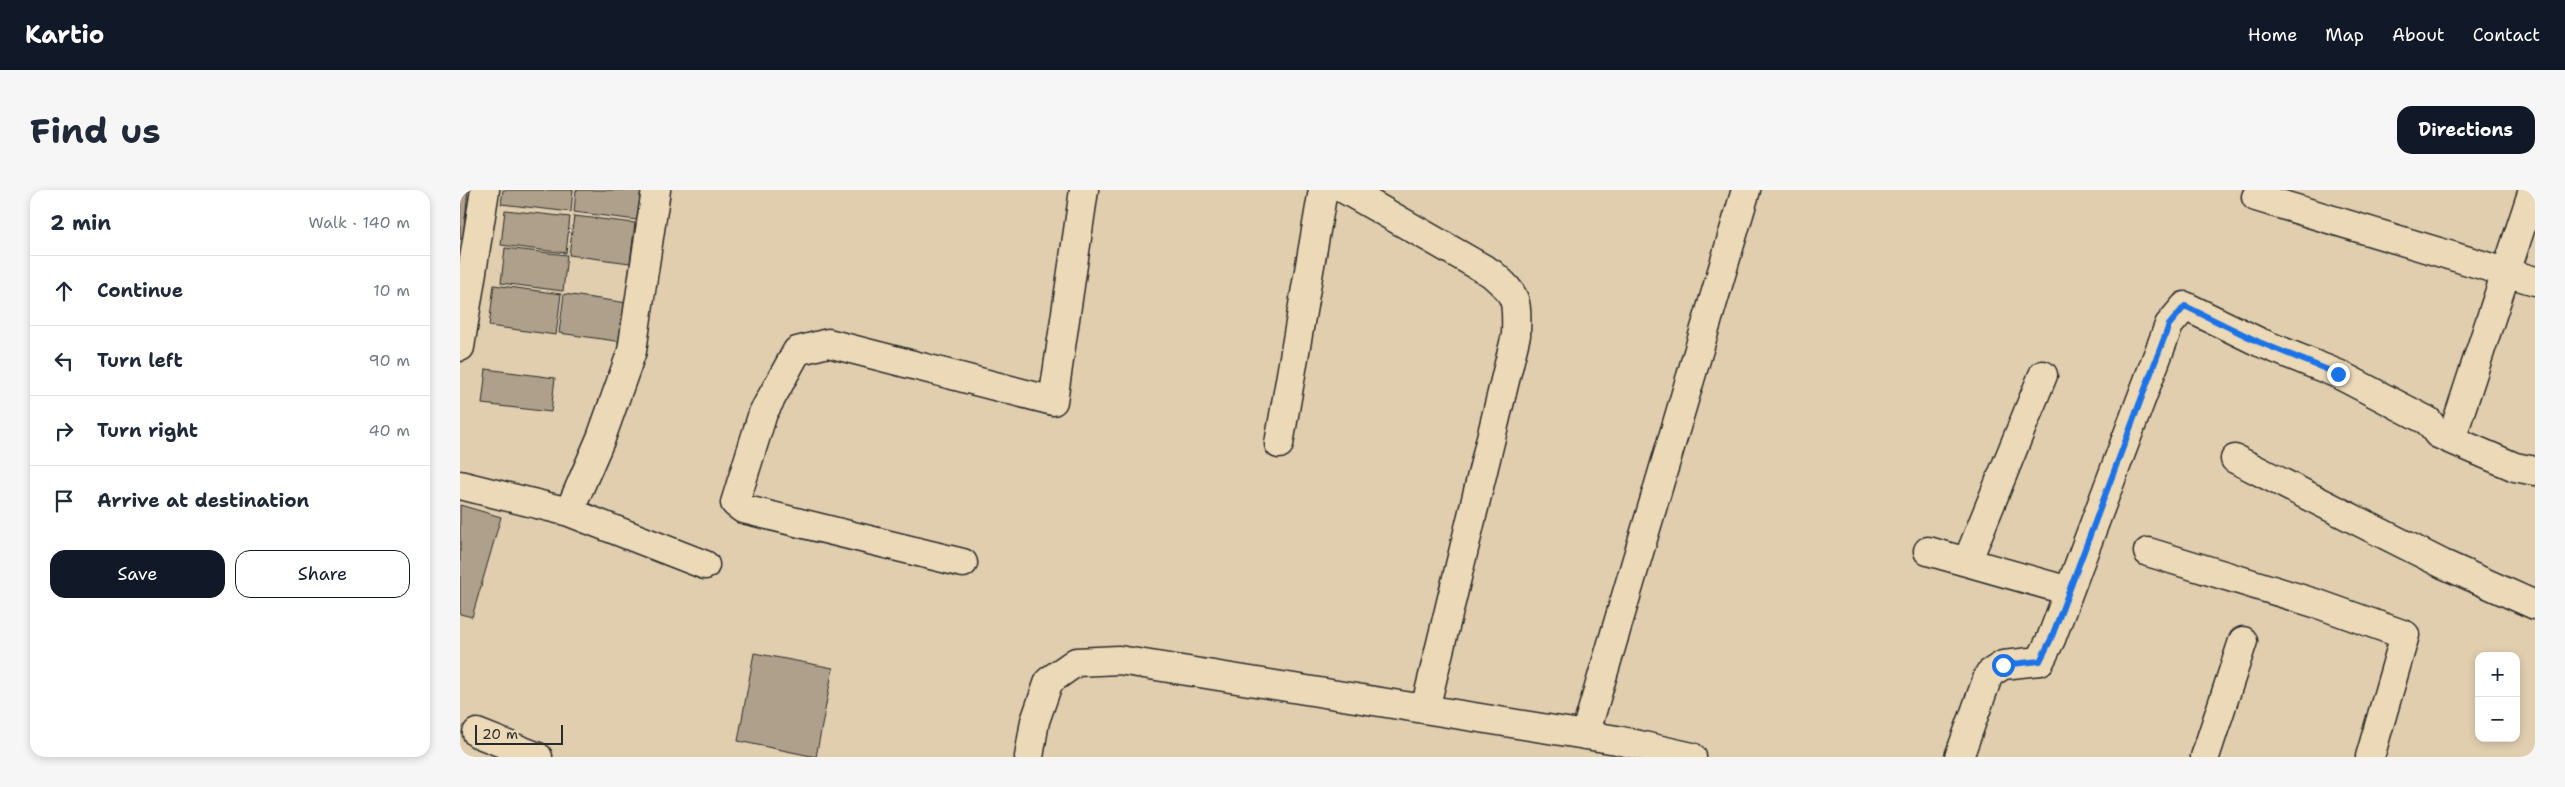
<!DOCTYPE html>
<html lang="en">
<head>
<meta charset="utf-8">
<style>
	body { margin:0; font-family:"Shantell Sans",sans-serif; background:#f6f6f7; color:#1f2937 }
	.controls { position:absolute; right:15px; bottom:15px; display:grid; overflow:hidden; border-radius:10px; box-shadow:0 2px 8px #0003 }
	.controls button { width:45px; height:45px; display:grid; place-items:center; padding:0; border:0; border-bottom:1px solid #e0e1e3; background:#fff; color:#1f2937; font:25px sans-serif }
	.scale { position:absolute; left:15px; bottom:12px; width:88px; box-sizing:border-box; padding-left:5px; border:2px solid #2b2b2b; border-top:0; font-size:14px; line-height:18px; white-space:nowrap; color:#2b2b2b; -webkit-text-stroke:4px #ebd9b7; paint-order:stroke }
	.stop { position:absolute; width:15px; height:15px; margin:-11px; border:4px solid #1a73e8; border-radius:50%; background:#fff }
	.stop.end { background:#1a73e8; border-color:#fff; box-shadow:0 1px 5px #0008 }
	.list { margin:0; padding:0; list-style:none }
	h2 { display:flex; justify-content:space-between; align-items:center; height:65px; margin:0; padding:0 20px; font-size:21px }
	h2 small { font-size:16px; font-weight:400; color:#747a83 }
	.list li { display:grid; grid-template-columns:32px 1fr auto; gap:15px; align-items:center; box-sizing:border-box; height:70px; padding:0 20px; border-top:1px solid #e0e1e3 }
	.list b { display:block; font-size:19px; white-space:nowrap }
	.list em { font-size:16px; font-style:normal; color:#747a83 }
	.actions { display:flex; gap:10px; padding:15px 20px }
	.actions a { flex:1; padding:11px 0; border:1px solid #111827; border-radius:15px; text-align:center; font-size:18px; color:#111827 }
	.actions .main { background:#111827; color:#fff }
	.icon { flex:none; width:28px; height:28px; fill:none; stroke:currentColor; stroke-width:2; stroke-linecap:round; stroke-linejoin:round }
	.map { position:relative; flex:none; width:2075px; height:567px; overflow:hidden; border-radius:15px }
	header { display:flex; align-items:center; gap:30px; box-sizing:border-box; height:70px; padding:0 25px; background:#111827; color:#fff }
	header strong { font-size:24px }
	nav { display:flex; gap:28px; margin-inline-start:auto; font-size:18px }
	.intro { display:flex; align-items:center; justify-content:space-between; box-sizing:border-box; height:120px; padding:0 30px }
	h1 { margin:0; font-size:35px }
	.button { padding:12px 22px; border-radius:15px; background:#111827; color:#fff; font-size:18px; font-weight:700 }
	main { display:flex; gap:30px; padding:0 30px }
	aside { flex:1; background:#fff; border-radius:15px; box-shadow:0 2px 8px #0003 }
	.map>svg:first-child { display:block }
</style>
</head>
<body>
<header>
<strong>Kartio</strong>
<nav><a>Home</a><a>Map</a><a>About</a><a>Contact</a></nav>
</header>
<div class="intro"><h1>Find us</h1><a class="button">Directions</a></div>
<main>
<aside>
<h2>2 min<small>Walk · 140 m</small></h2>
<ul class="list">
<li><svg class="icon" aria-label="ahead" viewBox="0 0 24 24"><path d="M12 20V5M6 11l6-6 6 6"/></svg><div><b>Continue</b></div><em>10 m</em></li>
<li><svg class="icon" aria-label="left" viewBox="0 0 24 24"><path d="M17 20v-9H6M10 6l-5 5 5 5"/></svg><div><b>Turn left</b></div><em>90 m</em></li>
<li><svg class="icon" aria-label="right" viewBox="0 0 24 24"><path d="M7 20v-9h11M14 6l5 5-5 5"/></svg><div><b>Turn right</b></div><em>40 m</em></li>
<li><svg class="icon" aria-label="arrive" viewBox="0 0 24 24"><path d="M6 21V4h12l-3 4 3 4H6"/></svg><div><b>Arrive at destination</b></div></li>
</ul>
<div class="actions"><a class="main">Save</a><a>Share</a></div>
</aside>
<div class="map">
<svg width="2075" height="567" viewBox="0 0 2075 567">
	<rect width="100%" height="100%" fill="#e0ceaf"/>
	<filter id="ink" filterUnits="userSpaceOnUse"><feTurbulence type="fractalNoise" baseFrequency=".02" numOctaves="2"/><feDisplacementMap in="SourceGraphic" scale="10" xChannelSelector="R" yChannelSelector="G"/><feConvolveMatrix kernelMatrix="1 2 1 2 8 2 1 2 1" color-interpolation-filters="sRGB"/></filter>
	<g filter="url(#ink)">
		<path fill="#aea08a" stroke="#2b2b2b" d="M0,0H8L3,49H0Z
			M43,0H113L111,22L41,14Z
			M116,0H181L177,30L114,22Z
			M45,20L110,27L106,63L41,55Z
			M114,26L175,33L170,73L109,65Z
			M45,58L107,65L103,101L41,93Z
			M34,95L101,104L96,145L29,136Z
			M104,104L168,113L163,152L99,143Z
			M26,179L95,188L91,222L22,214Z
			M0,315L41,327L12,427L0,424Z
			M294,463L373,478L356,567L278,551Z"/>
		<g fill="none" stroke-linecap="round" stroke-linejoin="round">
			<defs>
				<path id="minor" d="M886,0L1031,83C1058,106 1057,110 1056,145L965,519
					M1796,7L2075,91
					M0,157L25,0
					M1991,250L2073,0
					M819,254L863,0
					M1775,269L1983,374L2075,415
					M0,295L109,322L141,248L172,161L196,0
					M109,322L245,375
					M1468,361L1609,401
					M1688,362L1861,415L1945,445L1910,567
					M1507,372L1583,185
					M503,373L283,319L275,313L303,223L337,161L368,153L593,211L624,0
					M17,543L78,567
					M1125,545L1286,0
					M569,567L575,531L589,491L616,472L659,470L1157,550L1232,567
					M1499,567L1529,484L1543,475L1580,471L1591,449L1709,135L1725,116L1799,152L1878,184L1968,231L1978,244L2055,277L2075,281
					M1745,567L1783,451"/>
			</defs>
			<use href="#minor" stroke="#2b2b2b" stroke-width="31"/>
			<use href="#minor" stroke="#ebd9b7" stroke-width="28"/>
		</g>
	</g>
	<g fill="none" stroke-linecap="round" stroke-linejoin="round" filter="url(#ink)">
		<path stroke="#1a73e8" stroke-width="6" d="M1543,475L1580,471L1591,449L1709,135L1725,116L1799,152L1878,184"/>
	</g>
</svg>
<div class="controls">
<button>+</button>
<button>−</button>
</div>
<div class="scale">20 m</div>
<div class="stop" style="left:1543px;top:475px"></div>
<div class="stop end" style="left:1878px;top:184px"></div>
</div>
</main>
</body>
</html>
